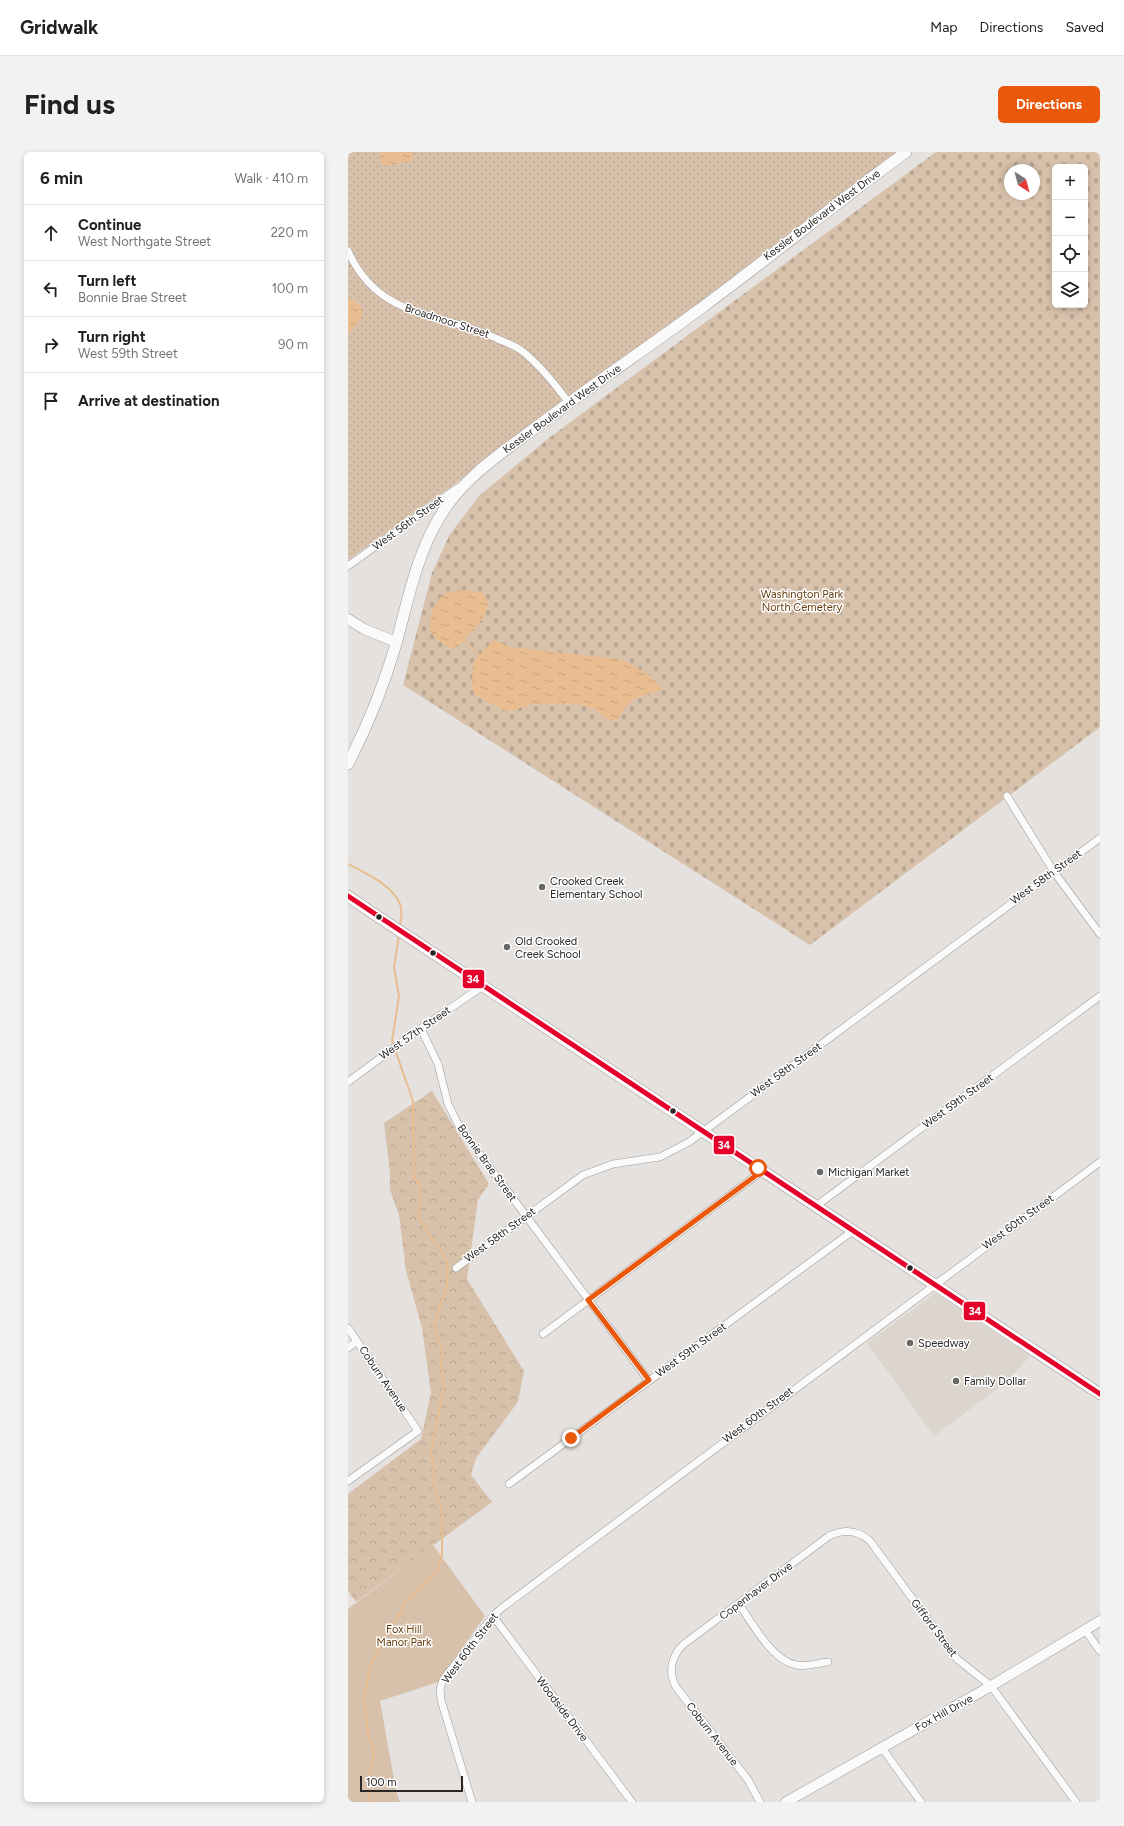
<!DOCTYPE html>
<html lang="en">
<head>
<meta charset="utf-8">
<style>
	body { margin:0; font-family:Figtree,sans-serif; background:#f2f2f2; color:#202124 }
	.controls { position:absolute; right:12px; top:12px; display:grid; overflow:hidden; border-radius:6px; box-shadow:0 2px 6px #0003 }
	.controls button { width:36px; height:36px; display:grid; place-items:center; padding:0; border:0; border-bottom:1px solid #e0e0e0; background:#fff; color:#202124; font:20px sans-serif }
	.compass { position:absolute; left:656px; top:12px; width:36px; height:36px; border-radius:50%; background:#fff; box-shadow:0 2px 6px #0003; rotate:144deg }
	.scale { position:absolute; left:12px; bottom:10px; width:103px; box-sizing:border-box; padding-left:4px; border:2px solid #292725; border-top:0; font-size:11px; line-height:14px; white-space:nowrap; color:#292725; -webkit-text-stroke:3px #fff; paint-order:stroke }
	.stop { position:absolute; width:12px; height:12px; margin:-9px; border:3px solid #ea580c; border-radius:50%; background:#fff }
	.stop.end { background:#ea580c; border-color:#fff; box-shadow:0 1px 4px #0008 }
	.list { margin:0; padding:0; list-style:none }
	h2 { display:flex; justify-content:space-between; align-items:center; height:52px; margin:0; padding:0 16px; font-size:17px }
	h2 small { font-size:13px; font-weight:400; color:#757577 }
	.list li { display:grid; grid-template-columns:26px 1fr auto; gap:12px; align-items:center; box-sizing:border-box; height:56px; padding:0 16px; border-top:1px solid #e0e0e0 }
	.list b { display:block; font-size:15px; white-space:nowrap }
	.list p { margin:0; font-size:13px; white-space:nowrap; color:#757577 }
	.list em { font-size:13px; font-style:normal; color:#757577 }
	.icon { flex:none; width:22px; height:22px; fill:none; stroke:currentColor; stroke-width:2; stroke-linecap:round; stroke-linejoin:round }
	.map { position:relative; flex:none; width:752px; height:1650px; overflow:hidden; border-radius:6px }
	header { display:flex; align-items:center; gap:24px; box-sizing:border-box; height:56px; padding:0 20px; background:#fff; border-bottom:1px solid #e0e0e0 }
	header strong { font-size:19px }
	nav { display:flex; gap:22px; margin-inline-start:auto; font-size:14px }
	.intro { display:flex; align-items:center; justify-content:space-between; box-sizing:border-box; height:96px; padding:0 24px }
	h1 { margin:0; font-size:28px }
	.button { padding:10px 18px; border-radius:6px; background:#ea580c; color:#fff; font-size:14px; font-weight:700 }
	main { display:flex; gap:24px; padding:0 24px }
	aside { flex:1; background:#fff; border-radius:6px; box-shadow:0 2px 6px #0003 }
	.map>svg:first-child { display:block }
</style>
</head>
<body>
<header>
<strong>Gridwalk</strong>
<nav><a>Map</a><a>Directions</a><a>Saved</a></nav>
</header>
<div class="intro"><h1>Find us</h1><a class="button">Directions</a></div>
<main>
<aside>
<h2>6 min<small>Walk · 410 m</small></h2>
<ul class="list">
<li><svg class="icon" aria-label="ahead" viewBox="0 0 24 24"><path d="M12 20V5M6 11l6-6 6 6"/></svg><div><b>Continue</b><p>West Northgate Street</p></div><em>220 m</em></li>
<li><svg class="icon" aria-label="left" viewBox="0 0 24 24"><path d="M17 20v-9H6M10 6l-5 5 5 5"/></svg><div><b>Turn left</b><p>Bonnie Brae Street</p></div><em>100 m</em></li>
<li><svg class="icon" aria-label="right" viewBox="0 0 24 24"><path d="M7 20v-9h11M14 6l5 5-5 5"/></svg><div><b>Turn right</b><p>West 59th Street</p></div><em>90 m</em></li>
<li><svg class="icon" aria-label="arrive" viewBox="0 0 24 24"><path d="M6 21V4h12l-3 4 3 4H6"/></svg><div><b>Arrive at destination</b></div></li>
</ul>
</aside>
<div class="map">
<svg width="752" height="1650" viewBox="0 0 752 1650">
	<defs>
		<pattern id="grass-dots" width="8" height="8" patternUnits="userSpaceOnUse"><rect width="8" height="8" fill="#d8c1ab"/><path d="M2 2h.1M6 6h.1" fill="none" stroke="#b9a693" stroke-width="1.8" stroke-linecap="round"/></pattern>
		<pattern id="forest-crowns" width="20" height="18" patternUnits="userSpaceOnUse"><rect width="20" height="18" fill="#d8c1ab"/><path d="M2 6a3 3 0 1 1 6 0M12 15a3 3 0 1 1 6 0" fill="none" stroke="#b9a693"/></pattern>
		<pattern id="cemetery-stones" width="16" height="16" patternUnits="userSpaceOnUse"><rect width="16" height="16" fill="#d8c1ab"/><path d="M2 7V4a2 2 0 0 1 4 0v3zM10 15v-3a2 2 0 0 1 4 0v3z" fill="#b9a693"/></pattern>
		<pattern id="water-ripples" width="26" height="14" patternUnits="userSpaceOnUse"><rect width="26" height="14" fill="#eabd91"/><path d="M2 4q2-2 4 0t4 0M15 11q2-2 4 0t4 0" fill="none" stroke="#c9a27d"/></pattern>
	</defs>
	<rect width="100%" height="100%" fill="#e4e1de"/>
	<path fill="#dcd5cd" d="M587,1141L682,1204L658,1230L586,1284L519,1191Z"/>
	<path fill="url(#grass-dots)" d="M0,0H558L353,156L0,408Z"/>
	<path fill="url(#forest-crowns)" d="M84,939L141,1032L130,1048L119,1127L176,1219L170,1250L128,1306L123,1323L144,1350L8,1450L0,1439V1342L73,1287L83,1241L74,1176L58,1119L51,1063L42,1038V1021L36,971Z"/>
	<path fill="url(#cemetery-stones)" fill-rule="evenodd" d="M588,0H752V575L462,793L55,533L84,421L102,382L132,343L201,286ZM707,15H737V153H707ZM662,18H686V42H662Z"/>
	<path fill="#d8c1ab" d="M85,1393L137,1464L90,1530L32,1549L48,1639L52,1650H0V1457Z"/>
	<path fill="url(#water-ripples)" d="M32,0H64L65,9L34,14Z
		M0,146C23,154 14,170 0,181Z
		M115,438L133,440C154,454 119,485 108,496H102C96,492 89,488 85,483C77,473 86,450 95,443C100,439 109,439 115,438Z
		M144,489H149L162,495L270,507C288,513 302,522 315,537L288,546L278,554L270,567L267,568H260L249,558L230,552H185L164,559L156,558L130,545L126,541L124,534L125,510Z"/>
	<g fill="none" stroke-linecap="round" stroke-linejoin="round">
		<path stroke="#eabd91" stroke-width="2" d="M115,488L131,502
			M0,712C18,721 44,733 52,752C55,759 53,767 52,774
			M21,1650L20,1630L25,1609L26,1597L20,1581L16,1547L22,1514L39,1480L53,1460L57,1450L89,1419L94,1404V1360L86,1333V1316L83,1300L96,1233L93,1213L94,1198L86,1173L99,1134L100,1115L94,1099L78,1078L71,1065L72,1036L66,1024L65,949L44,889L51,844L46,815L51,783"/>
		<defs>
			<path id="street" d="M0,99C32,170 94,159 152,188C159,191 168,194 174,199C192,213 207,232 221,251
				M0,414L109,336
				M659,644L706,720L752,782
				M73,877L90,912L100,952L111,974L301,1229
				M0,930L66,881L135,834
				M468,1054L752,844
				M108,1116L235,1023L265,1012L312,1005L341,990L752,686
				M0,1176L70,1279L0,1329
				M195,1182L414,1019
				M0,1196L9,1189
				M161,1332L506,1078
				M391,1452C404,1471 425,1510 449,1513C459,1515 470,1511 480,1510
				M145,1464L284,1650
				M737,1478L752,1499
				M534,1596L573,1650
				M124,1650L93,1548L92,1537L95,1528L146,1463L155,1455L752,1010
				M412,1650L400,1628L328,1535C320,1520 323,1504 336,1492L481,1384C496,1377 510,1378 522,1389L609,1507L643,1534L728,1650"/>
			<path id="secondary" d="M0,467L16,477L48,490
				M438,1650L643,1534L752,1469"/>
			<path id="primary" d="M0,612C20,573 36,533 48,492C60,448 68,405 91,366C114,326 155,300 191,273C244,233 299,196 352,157C421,106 488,51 558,0
				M0,744L23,760L752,1242"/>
		</defs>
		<use href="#street" stroke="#9d9b98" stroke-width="8"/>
		<use href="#secondary" stroke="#9d9b98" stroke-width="11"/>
		<use href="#primary" stroke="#9d9b98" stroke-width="12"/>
		<use href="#street" stroke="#fbfafa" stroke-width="7"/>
		<use href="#secondary" stroke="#fbfafa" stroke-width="10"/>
		<use href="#primary" stroke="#fbfafa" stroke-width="11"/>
		<defs>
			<path id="bus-1" d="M0,744L752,1242"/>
		</defs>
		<use href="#bus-1" stroke="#fff" stroke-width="8"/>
		<use href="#bus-1" stroke="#e4002b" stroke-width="5"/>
	</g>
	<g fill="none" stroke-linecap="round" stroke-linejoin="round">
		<path stroke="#ea580c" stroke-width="5" d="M223,1286L301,1228L240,1148L414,1019L410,1016"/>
	</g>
	<g fill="#6a6866" stroke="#fff" stroke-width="1.5">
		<circle cx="194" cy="735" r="4"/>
		<circle cx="159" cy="795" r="4"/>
		<circle cx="472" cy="1020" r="4"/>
		<circle cx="562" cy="1191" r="4"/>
		<circle cx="608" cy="1229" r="4"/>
	</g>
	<g fill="#292725" stroke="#fff" stroke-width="1.5">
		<circle cx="31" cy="765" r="3.5"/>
		<circle cx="85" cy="801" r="3.5"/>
		<circle cx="325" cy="959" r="3.5"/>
		<circle cx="562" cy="1116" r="3.5"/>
	</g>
	<g text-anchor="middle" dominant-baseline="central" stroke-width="3" stroke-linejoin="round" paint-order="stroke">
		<g font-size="11" fill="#292725" stroke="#fff">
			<text transform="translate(474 63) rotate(-37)">Kessler Boulevard West Drive</text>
			<text transform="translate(99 169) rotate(18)">Broadmoor Street</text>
			<text transform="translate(214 257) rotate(-36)">Kessler Boulevard West Drive</text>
			<text transform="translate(60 371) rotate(-36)">West 56th Street</text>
			<text transform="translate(698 725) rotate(-36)">West 58th Street</text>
			<text transform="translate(67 881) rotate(-35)">West 57th Street</text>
			<text transform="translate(438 918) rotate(-36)">West 58th Street</text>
			<text transform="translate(610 949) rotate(-36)">West 59th Street</text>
			<text transform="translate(139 1011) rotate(54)">Bonnie Brae Street</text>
			<text transform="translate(670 1070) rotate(-36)">West 60th Street</text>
			<text transform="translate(152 1083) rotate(-36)">West 58th Street</text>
			<text transform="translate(343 1198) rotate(-36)">West 59th Street</text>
			<text transform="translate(35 1227) rotate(56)">Coburn Avenue</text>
			<text transform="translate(410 1263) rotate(-37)">West 60th Street</text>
			<text transform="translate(408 1439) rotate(-37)">Copenhaver Drive</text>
			<text transform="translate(586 1476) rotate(53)">Gifford Street</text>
			<text transform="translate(122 1496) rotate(-53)">West 60th Street</text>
			<text transform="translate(214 1557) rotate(53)">Woodside Drive</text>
			<text transform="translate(596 1561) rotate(-29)">Fox Hill Drive</text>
			<text transform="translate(364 1582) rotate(52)">Coburn Avenue</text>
		</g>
		<g font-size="11" fill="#683f10" stroke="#fff">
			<text x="454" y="442">Washington Park<tspan x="454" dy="13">North Cemetery</tspan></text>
			<text x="56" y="1477">Fox Hill<tspan x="56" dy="13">Manor Park</tspan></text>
		</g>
		<g font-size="11" fill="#292725" stroke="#fff" text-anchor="start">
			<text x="202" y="729">Crooked Creek<tspan x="202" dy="13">Elementary School</tspan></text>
			<text x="167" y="789">Old Crooked<tspan x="167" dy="13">Creek School</tspan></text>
			<text x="480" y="1020">Michigan Market</text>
			<text x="570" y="1191">Speedway</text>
			<text x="616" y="1229">Family Dollar</text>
		</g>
	</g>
	<g stroke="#fff" stroke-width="1.5">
		<rect x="114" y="817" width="23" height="20" rx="4" fill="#e4002b"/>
		<rect x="365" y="983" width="22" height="20" rx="4" fill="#e4002b"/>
		<rect x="615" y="1149" width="23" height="20" rx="4" fill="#e4002b"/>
	</g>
	<g font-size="11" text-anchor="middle" font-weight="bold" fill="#fff">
		<text x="125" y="831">34</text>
		<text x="376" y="997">34</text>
		<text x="627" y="1163">34</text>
	</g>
</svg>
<div class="controls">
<button>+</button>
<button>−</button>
<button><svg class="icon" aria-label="locate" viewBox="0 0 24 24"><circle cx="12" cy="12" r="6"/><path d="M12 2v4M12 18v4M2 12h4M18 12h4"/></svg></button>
<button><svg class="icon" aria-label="layers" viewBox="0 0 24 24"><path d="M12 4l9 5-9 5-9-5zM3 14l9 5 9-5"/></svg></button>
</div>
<svg class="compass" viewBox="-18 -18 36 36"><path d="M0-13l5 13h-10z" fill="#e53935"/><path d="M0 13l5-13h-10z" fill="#757577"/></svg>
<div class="scale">100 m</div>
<div class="stop" style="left:410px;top:1016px"></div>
<div class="stop end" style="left:223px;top:1286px"></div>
</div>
</main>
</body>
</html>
